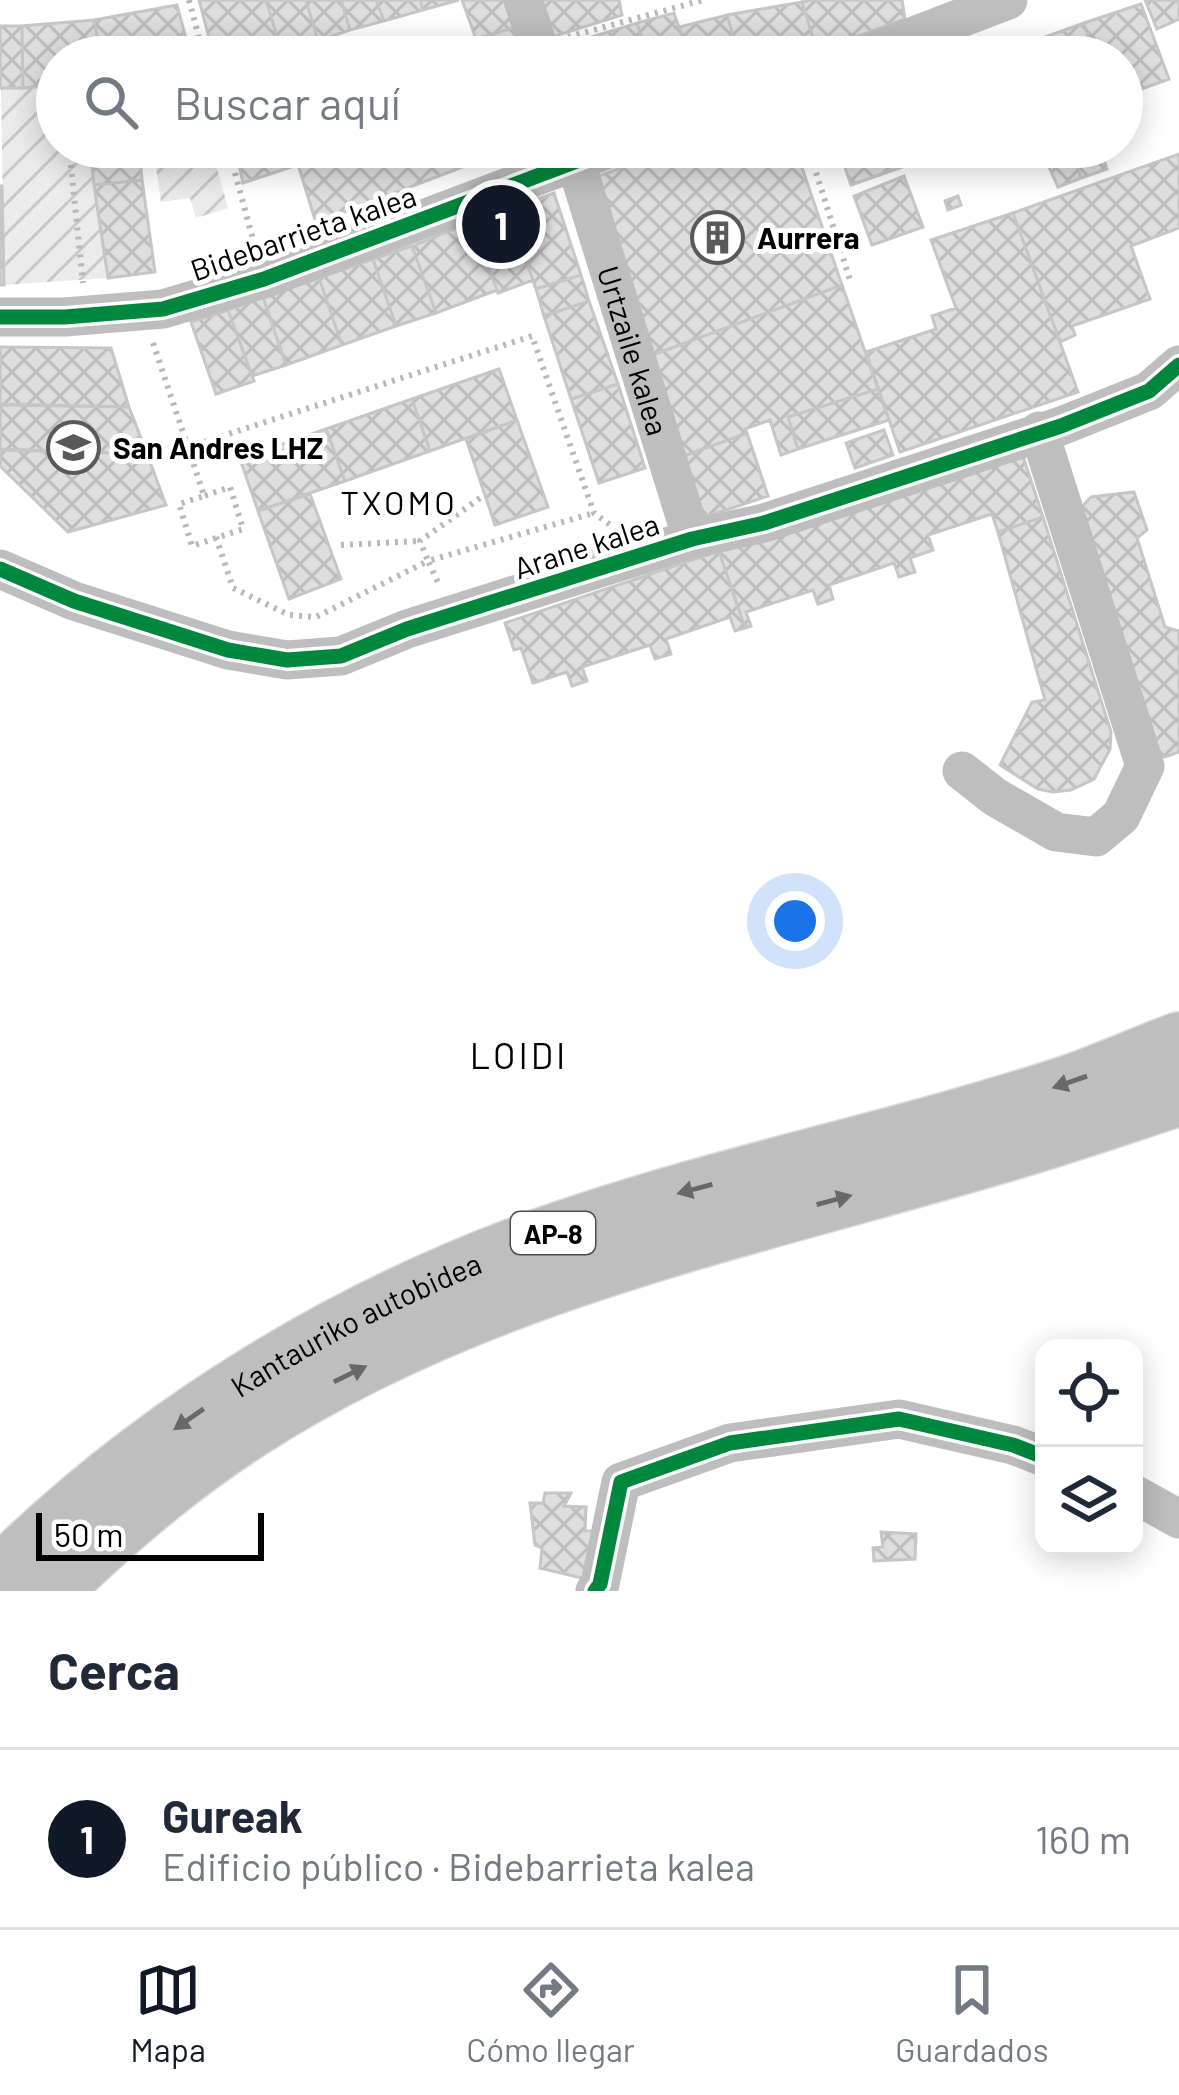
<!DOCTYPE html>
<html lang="es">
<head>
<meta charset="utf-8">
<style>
	body { margin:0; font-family:Barlow,sans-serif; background:#f2f2f3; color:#1f2937 }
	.controls { position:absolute; right:36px; bottom:36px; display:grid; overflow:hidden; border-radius:24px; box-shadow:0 6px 30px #0003 }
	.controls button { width:108px; height:108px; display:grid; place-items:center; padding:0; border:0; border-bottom:3px solid #e0e1e3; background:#fff; color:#1f2937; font:60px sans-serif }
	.scale { position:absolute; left:36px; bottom:30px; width:228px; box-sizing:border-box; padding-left:12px; border:6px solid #000; border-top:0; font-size:33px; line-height:42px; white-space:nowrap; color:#000; -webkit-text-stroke:9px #fff; paint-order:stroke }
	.you { position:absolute; left:795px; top:921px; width:42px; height:42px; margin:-30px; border:9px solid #fff; border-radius:50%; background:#1a73e8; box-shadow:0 0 0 18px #1a73e833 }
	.badge { display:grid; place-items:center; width:78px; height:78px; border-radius:50%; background:#111827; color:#fff; font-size:39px; font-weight:700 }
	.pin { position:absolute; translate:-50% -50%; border:6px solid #fff; box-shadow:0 3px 12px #0006 }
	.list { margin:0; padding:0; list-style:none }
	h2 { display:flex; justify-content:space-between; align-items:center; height:156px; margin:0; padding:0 48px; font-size:51px }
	h2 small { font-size:39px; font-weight:400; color:#747a83 }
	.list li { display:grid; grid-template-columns:78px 1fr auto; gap:36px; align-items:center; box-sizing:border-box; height:180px; padding:0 48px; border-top:3px solid #e0e1e3 }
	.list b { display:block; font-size:45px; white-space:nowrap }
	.list p { margin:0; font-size:39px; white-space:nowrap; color:#747a83 }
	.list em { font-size:39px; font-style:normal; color:#747a83 }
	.icon { flex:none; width:66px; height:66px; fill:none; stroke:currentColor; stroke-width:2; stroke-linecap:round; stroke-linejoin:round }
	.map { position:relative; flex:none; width:1179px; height:1591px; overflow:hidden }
	.search { position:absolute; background:#fff; box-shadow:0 6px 30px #0003; left:36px; right:36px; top:36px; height:132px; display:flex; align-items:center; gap:30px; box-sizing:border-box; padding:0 42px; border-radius:66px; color:#747a83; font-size:45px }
	.sheet { height:336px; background:#fff }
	nav { display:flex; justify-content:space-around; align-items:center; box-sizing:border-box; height:168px; border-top:3px solid #e0e1e3; background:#fff; font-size:33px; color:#747a83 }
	nav a { display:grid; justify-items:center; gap:6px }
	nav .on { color:#111827 }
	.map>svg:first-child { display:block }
</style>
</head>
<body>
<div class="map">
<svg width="1179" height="1591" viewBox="0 0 1179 1591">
	<defs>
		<pattern id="garden-furrows" width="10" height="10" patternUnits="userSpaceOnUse" patternTransform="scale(3)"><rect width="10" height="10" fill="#ebebeb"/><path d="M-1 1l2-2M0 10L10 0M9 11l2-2" fill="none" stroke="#c8c8c8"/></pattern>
		<pattern id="building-cross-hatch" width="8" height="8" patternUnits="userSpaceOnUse" patternTransform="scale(3)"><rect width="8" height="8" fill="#dedede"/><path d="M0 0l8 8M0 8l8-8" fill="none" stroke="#bdbdbd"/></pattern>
	</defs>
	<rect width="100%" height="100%" fill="#fff"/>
	<path fill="url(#garden-furrows)" d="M57,85V147H90L108,278L4,285L1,88Z
		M153,147H211L228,208L196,218L190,198L161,202Z"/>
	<path fill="url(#building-cross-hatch)" stroke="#c6c6c6" stroke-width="3" d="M199,0H266L281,50L256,57H214Z
		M266,0H306L318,41L281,50Z
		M306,0H341L350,30L318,41Z
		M341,0H376L384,21L350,30Z
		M376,0H420L423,10L384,21Z
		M420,0H459L423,10Z
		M462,0H507L516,27L476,39Z
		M539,0H619L622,15L552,37Z
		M812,0H902L905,19L817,51L802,2Z
		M1145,0H1179V19L1157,29Z
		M802,2L817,51L799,57H739L727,15Z
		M1141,4L1169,79L1122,96V57H1095L1084,23Z
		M177,5L191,57H101L94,20Z
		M674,13L689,57H648L637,23Z
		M727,15L739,57H689L679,27Z
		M94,20L101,57H57V85L23,88L22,26Z
		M637,23L648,57H605L598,35Z
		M1084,23L1095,57H1043L1037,40Z
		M0,26H22L23,88H0Z
		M516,27L526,57H443L440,50Z
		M598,35L605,57H558L555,48Z
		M1037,40L1043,57H1011L1009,51Z
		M90,147H139L142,180L94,185Z
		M235,147H293L297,165L243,183Z
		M325,147H446L455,170L316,223L296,158Z
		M446,147H510L455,170Z
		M677,147H795L842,285L647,357L599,176Z
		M838,147H899L905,166L851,185Z
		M899,147H941L943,152L905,166Z
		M1084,147H1100L1107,169L1081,178L1072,150Z
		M1179,154V228L1131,246L1150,299L1072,326L1075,335L1060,342L1013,213Z
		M1074,157L1081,178L1058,187L1049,167Z
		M904,176L923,227L872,245L854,196Z
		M142,180L155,272L108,278L94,185Z
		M0,186H2L4,285H0Z
		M554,193L581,275L536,289L508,210Z
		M958,196L961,205L948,210L945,201Z
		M508,210L533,280L498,293L472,222Z
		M1013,213L1078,392L900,452L866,352L936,329L932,316L956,308L931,240Z
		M472,222L497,290L436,313L412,246Z
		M412,246L436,313L396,326L373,259Z
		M373,259L396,326L342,345L319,278Z
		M581,275L589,301L544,316L536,289Z
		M319,278L342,345L286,365L263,297Z
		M842,285L878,389L788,417L798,449L781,455L770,420L745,429L747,433L681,457L647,357Z
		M263,297L286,365L252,376L228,310Z
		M589,301L618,384L571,399L544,316Z
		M228,310L254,381L216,394L191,322Z
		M0,347L111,348L129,407L0,404Z
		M499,369L517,420L430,451L412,399Z
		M618,384L645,468L599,483L571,399Z
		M878,389L889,420L798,449L788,417Z
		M412,399L430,451L345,481L326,429Z
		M0,405L129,407L147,454L0,449Z
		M517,420L548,507L495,525L466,439Z
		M326,429L345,481L258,511L240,459Z
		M884,430L893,455L855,468L846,443Z
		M747,433L768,496L702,518L681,457Z
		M0,450L147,454L166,505L68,532L0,466Z
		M1023,456L1043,517L998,532L992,514L928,535L933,550L910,558L915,572L899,577L894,563L829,585L833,599L818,604L813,590L746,612L751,626L745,628L719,551Z
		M1134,492L1147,530L1137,538L1165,627L1179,631V752L1165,757L1157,755L1081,508L1091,497Z
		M310,494L341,579L289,599L258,511Z
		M1043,517L1111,732L1110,749L1094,779L1071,790L1053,792L1038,789L1000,765L1032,702L1045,700L998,532Z
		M719,551L745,628L735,631L730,617L666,639L671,654L655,659L650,645L582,667L587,681L572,686L567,672L533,683L521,648L514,650L505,623Z
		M545,1493H571L564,1506L586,1507L585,1531H598L586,1579L540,1568L542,1548L535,1545L530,1503H543Z
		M881,1532L916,1534L915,1559L874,1561L873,1548L883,1547Z"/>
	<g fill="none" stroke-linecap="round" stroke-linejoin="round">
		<defs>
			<g id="highway">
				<path id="s2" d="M0,1575C156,1420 354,1301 562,1230C728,1173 902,1139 1069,1084C1106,1071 1142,1055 1179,1041"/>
				<path d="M53,1591C112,1533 180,1475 250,1430C481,1280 755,1228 1015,1150C1070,1134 1124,1115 1179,1097"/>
			</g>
		</defs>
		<use href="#highway" stroke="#dbdbdb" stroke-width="60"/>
		<path stroke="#b9b9b9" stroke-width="6" stroke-dasharray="3 6" stroke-linecap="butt" d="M189,0L204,57
			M568,37L703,0
			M69,147L83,283
			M228,147L255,247
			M808,147L850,280
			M153,343L188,447L532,336L594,513L613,527
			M188,447L204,496L179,504L192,546L243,529L230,487L204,496
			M480,498L420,541L428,561L594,513
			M216,537L233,588L289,615L316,617L428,561L440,587
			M341,545L420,541"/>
		<g stroke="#bebebe" stroke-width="39">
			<path d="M523,0L542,57"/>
			<path d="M859,57L1008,0"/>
			<path id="s1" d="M571,147L692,539"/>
			<path d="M0,317H65L163,309L264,279L614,147"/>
			<path d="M0,569L74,601L228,650L287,660L341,656L407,629L692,539L764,523L1061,426L1149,391L1179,365"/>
			<path d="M962,771L995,797L1056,832L1096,837L1121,816L1145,766L1039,431"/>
			<path d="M1134,1494L1179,1519"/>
			<path d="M595,1591L600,1584L621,1482L730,1443L899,1419L1013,1445L1044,1457"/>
		</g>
		<use href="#highway" stroke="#bebebe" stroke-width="57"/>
		<defs>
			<path id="cycleway" d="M0,317H65L163,309L264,279L614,147
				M0,569L74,601L228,650L287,660L341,656L407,629L692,539L764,523L1061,426L1149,391L1179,365
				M595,1591L600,1584L621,1482L730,1443L899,1419L1013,1445L1044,1457"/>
		</defs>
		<use href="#cycleway" stroke="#fff" stroke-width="22"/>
		<use href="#cycleway" stroke="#00873e" stroke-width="15"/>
	</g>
	<defs><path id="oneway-solid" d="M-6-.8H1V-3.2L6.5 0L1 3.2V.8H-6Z" transform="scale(3)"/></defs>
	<g fill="#686868">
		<use href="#oneway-solid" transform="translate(1070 1082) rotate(161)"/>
		<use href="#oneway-solid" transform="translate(695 1189) rotate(165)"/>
		<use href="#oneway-solid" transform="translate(834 1200) rotate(-15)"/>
		<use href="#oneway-solid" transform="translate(350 1374) rotate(-26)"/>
		<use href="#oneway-solid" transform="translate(189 1419) rotate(145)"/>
	</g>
	<defs>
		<symbol id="building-ring" viewBox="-11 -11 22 22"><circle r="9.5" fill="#fff" stroke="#595959" stroke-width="1.5"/><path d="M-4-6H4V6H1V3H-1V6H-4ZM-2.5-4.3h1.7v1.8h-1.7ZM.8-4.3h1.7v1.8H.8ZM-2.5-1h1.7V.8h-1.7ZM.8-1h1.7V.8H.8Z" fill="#595959"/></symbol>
		<symbol id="school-ring" viewBox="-11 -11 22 22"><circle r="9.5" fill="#fff" stroke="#595959" stroke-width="1.5"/><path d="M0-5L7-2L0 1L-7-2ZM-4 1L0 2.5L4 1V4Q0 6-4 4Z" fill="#595959"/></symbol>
	</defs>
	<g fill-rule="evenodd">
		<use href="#building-ring" x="688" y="208" width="59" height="59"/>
		<use href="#school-ring" x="44" y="418" width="59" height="59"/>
	</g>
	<g text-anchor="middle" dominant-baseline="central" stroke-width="10" stroke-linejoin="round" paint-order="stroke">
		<rect fill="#fff" stroke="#4c4c4c" stroke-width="3" x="511" y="1212" width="84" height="42" rx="9"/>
		<g font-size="27" font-weight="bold" fill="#000">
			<text x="553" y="1233">AP-8</text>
		</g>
		<g font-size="30" fill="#000" stroke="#fff">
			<text transform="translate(303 232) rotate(-19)">Bidebarrieta kalea</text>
			<text stroke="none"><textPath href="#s1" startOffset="213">Urtzaile kalea</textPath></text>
			<text transform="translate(586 545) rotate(-18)">Arane kalea</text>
			<text stroke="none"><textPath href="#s2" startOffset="438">Kantauriko autobidea</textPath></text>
		</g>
		<g font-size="30" font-weight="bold" fill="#000" stroke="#fff" text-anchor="start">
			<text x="757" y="237">Aurrera</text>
			<text x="113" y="447">San Andres LHZ</text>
		</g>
		<g font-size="33" letter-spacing="3" fill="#000" stroke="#fff">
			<text x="399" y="502">TXOMO</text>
		</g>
		<g font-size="36" letter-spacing="3" fill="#000" stroke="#fff">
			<text x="519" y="1054">LOIDI</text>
		</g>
	</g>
</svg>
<div class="controls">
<button><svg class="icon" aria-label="locate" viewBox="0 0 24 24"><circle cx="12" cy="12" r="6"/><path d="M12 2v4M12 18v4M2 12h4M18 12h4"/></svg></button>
<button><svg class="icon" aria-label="layers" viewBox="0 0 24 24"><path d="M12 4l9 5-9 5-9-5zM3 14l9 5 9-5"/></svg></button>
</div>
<div class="scale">50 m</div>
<div class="you"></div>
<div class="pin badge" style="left:501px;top:224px">1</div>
<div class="search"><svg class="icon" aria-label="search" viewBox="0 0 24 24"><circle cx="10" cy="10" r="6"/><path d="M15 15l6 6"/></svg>Buscar aquí</div>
</div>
<section class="sheet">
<h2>Cerca<small></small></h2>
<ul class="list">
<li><span class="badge">1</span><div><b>Gureak</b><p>Edificio público · Bidebarrieta kalea</p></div><em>160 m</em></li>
</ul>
</section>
<nav>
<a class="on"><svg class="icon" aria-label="map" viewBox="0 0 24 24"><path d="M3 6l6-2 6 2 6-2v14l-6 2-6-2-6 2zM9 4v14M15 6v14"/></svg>Mapa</a>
<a><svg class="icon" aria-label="directions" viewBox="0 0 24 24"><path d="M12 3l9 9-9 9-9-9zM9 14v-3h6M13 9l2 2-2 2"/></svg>Cómo llegar</a>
<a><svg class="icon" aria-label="saved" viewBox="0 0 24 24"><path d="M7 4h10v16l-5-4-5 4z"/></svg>Guardados</a>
</nav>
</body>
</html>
